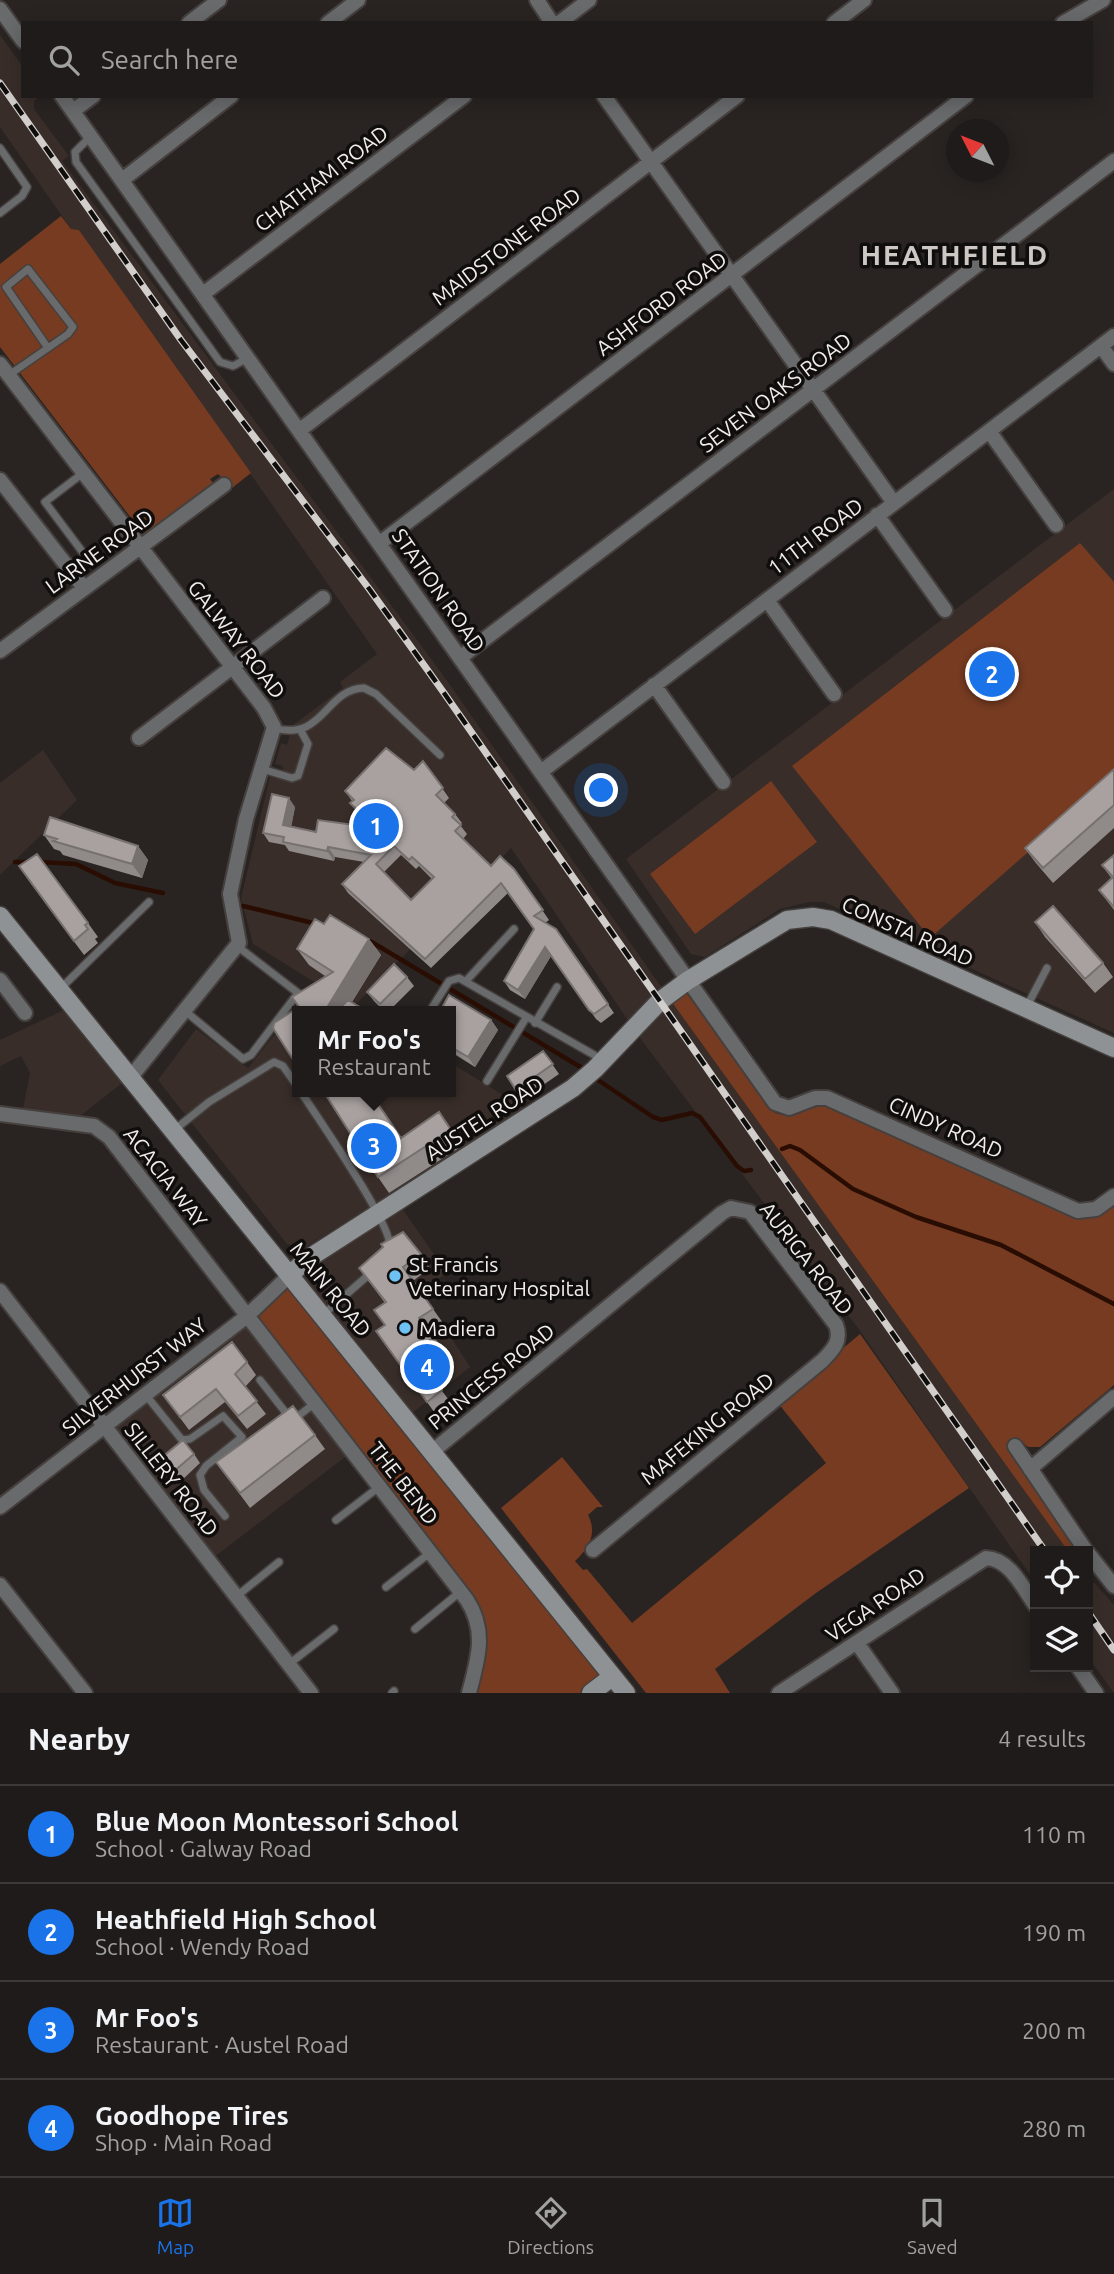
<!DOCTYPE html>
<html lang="en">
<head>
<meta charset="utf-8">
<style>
	body { margin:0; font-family:Ubuntu,sans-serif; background:#2c2827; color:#f1f3f6 }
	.controls { position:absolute; right:21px; bottom:21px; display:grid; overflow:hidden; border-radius:0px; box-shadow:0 4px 18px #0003 }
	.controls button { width:63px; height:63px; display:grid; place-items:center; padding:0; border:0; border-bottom:2px solid #3c3939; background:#1f1b1a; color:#f1f3f6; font:35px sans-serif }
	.compass { position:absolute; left:946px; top:119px; width:63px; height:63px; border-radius:50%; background:#1f1b1a; box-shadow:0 4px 18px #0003; rotate:312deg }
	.you { position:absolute; left:602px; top:791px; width:24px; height:24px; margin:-18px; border:5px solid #fff; border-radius:50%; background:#1a73e8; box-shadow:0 0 0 10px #1a73e833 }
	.badge { display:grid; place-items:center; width:46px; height:46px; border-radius:50%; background:#1a73e8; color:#fff; font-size:23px; font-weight:700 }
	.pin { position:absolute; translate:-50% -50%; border:4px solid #fff; box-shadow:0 2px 7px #0006 }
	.popup { position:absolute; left:292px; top:1006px; width:164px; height:91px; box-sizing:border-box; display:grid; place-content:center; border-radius:0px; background:#1f1b1a; filter:drop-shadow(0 2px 5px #0005); font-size:23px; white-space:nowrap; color:#a1a1a2 }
	.popup b { font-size:26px; color:#f1f3f6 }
	.popup::after { content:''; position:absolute; left:50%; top:100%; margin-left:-14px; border:14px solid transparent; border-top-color:#1f1b1a }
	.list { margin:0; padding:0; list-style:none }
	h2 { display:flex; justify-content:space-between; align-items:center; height:91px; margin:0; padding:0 28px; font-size:30px }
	h2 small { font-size:23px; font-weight:400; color:#a1a1a2 }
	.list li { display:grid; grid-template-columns:46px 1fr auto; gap:21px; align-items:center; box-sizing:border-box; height:98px; padding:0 28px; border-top:2px solid #3c3939 }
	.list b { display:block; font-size:26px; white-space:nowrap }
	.list p { margin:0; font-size:23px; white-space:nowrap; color:#a1a1a2 }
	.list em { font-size:23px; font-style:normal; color:#a1a1a2 }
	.icon { flex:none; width:38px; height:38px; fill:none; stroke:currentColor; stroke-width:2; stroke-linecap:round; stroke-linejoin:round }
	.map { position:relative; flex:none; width:1114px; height:1693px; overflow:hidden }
	.search { position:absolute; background:#1f1b1a; box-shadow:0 4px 18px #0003; left:21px; right:21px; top:21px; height:77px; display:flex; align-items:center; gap:18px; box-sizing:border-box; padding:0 24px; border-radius:0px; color:#a1a1a2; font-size:26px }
	.sheet { height:483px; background:#1f1b1a }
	nav { display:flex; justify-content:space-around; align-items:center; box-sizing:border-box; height:98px; border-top:2px solid #3c3939; background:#1f1b1a; font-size:19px; color:#a1a1a2 }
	nav a { display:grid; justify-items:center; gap:4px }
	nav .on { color:#1a73e8 }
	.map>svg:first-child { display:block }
</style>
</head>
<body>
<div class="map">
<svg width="1114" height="1693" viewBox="0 0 1114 1693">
	<rect width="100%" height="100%" fill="#292422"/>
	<path fill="#382d29" d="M0,35L23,67V96H40L34,101V109L69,156L62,161L443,675L671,1001L1068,1551H1035V1582L858,1328L640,1038L511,848L355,1005L364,1011H297V1092H451V1063L526,1109L304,1248L287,1244L158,1080L196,1029L248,1068L316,983L253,944L241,898L270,777L283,780V766L275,764L281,743L287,745L293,725L343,688L340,682L377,654L79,230L71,229L0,127Z
		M1114,489V1033L824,902H809L780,909L705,957L691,954L626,859Z
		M43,750L77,800L0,875V783Z
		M64,1010L122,1083L79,1117L23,1109L30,1073L21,1056L0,1066V1040Z
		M397,1201L447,1273L421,1291L470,1367L406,1418L290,1275Z
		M247,1316L353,1451L209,1561L105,1426Z
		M1088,1576L1114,1605V1693L1088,1657Z"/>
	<path fill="#763b21" d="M61,216L71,229L79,230L251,473L232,488L218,474L210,479L216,487L148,540L0,347V264Z
		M1080,543L1114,582V777L930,938L792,766Z
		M771,781L817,842L695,934L650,874Z
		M686,992L775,1113C804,1122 808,1101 829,1105L1079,1218L1100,1214L1114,1203V1385L1040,1447H1028L1020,1440L1008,1450L1079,1551H1068L671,1001Z
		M290,1275L612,1677L591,1693H469L479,1625L247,1316Z
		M860,1334L969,1488L816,1593L715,1669L730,1693H646L501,1508L562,1457L603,1507H597L588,1515C598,1534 588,1549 575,1561L583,1570L587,1569L632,1623L826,1463L778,1403Z"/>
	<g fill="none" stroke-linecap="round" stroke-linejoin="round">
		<path stroke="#290d03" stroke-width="4.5" d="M15,862H31
			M40,862L76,864L115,883L163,893
			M243,906L317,924
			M365,938L582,1068
			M598,1080L653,1117L662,1120L692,1113L700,1117L737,1166L744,1171L751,1170
			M782,1149L790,1146L800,1150L853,1189L916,1217L1001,1245L1114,1304"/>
		<defs>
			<path id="lane" d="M91,136L75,152L76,162L220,362L233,366L248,358
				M0,148L27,187L22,196L0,213
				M9,375L68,334L73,327L28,269L6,287L48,348
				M83,473L45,502L90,562
				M274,728C324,742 325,689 364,688L376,694L440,755
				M262,769L292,778L298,776L308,744L301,731
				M466,981L514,929
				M60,989L149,902
				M1026,1008L1047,968
				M185,1011L243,1059L251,1055L298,993L237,946
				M430,1011L449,981L459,978L603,1060
				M535,1023L557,987
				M487,1081L526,1018
				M301,1092C317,1117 393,1225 390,1248
				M173,1131L209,1102L274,1062L283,1066L297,1086
				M324,1314L373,1271
				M260,1380L290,1418
				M145,1394L182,1440L190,1439L223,1416L242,1437L206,1466L200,1475L204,1490L225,1516
				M293,1420L315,1403
				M336,1520L379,1487
				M386,1587L431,1552
				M237,1596L279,1562
				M415,1629L460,1592
				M289,1664L334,1629
				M392,1693L394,1691"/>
			<path id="street" d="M537,0L552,23
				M0,9L23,41
				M189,23L219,0
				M328,23L358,0
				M559,23L589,0
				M834,23L864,0
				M1063,23L1103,0
				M62,96L775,1103L789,1108L815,1098H827L1078,1211L1096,1209L1114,1196
				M604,96L894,503
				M73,111L93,96
				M122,180L231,96
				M203,294L464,96
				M1101,346L1114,364
				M0,364L264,708L274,727L246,819L230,894L239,943L130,1078
				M300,430L737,96
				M989,431L1056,525
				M0,480L84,588
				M877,515L945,610
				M380,543L966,96
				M767,600L834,694
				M0,651L224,485
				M461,657L1114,161
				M654,685L723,782
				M139,738L323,598
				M542,771L1114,336
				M0,980L25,1013
				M0,1114L94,1126L109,1137L467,1600C487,1631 478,1659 469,1693
				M0,1291L311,1693
				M1015,1446L1086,1551
				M433,1451L722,1213L731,1208L750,1212L836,1325C842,1341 833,1350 822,1361L593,1550
				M1030,1469L1114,1397
				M0,1507L247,1316L290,1275
				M1088,1553L1114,1586
				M0,1585L85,1693
				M857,1643L892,1693
				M1078,1667L1096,1693
				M779,1693L986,1558C1010,1559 1023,1588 1035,1605"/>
			<path id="secondary" d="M0,916L626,1693
				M290,1275L306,1260L573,1088L595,1069L660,1001L687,981L787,920L813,917L831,920L1114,1048
				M591,1693L612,1677"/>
		</defs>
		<use href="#lane" stroke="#45403e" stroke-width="10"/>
		<use href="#street" stroke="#45403e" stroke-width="18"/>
		<use href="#secondary" stroke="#45403e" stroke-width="21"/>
		<use href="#lane" stroke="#686a6c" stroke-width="7"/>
		<use href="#street" stroke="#686a6c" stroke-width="14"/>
		<use href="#secondary" stroke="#8e9294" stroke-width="18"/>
		<defs>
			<path id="rail" d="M0,83L181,340L370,590L444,693L1045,1551
				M1088,1612L1114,1650"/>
		</defs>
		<use href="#rail" stroke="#d1cecc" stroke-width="7"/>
		<use href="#rail" stroke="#100e0d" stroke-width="4.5" stroke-dasharray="13" stroke-linecap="butt"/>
	</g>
	<path fill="#908a89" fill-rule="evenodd" d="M423,761L449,798L444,803L455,814L462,823L460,825L467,834L463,839L491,866L514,869L549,920L545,923L556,929L614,1013L601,1023L596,1019L551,956L525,999L510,990L504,981L534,930L508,893L431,968L348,893L342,884L364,862L335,857L334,861L289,851L285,845L269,842L263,833L295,807L291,826L316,832L373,828L357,812L350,803L352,801L345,791L414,770ZM401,855L416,869L419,866L432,879L411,900L384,872Z
		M1114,769V828L1053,883L1035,862L1025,848Z
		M44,835L138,846L148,860L142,878L63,855L60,851L54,849Z
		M1114,855V910L1099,890L1112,879L1102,865Z
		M29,881L88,923L98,937L95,939L98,943L84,955Z
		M330,915L369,939L381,955L352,1002L364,1011H297V1066L273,1028L274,1023L299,1007L292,997L325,976L309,965L297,949L315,919L324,924Z
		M1035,922L1103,963L1113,977L1095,993L1045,937Z
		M407,977L414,986L389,1011H384L374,1001L367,992Z
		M451,1011L491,1020L498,1030L475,1067L451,1052Z
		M543,1051L559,1074L523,1099L507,1076Z
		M439,1112L462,1146L389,1193L378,1177L402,1137Z
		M421,1254L430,1268L413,1281L443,1323L430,1331L444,1351L437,1356L445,1368L432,1378L452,1404L437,1416L376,1331L385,1325V1303L359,1268Z
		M247,1362L256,1375L245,1387L266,1414L247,1429L225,1402L189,1430L163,1395Z
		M315,1435L325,1449L250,1508L216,1462Z
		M194,1454L200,1463L180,1482L161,1458Z"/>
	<path fill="#76716f" d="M289,798L295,807L290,834L283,825Z
		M138,846L148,860L142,878L132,864Z
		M328,847L335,857L334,861L327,851Z
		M369,939L381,955L346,1011H325Z
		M545,947L551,956L525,999L518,990Z
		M491,1020L498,1030L475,1067L468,1057Z"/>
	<path fill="#a8a19f" stroke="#76716f" stroke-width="2" fill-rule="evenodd" d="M386,748L414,770L423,761L443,788L436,795L455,814L452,817L461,825L455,831L491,866L500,856L514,869L543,910L534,916L556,929L608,1004L594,1014L589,1010L545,947L518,990L504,981L534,929L501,883L425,959L342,884L371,855L328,847L327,851L283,842L284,837L263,833L272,794L289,798L283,825L316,832L318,820L377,828L350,803L354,800L345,791ZM394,846L409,860L412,857L434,877L411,900L376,864Z
		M1114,769V805L1043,868L1025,848Z
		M50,817L138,846L132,864L53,841L57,839L44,835Z
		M37,854L88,923L85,925L88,929L74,941L19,866Z
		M1114,855V907L1099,890L1113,877L1102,865Z
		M1053,906L1103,963L1085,979L1035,922Z
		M330,915L369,939L325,1011H297V1060L292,1058L273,1028L274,1023L299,1007L292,997L333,972L297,949L315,919L324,924Z
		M394,964L407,977L380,1004L367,992Z
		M449,995L491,1020L468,1057L451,1047V1011H440Z
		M348,1000L363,1009L364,1011H337Z
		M543,1051L553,1064L516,1090L507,1076Z
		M324,1092H370L401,1138L439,1112L451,1130L378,1177Z
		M403,1232L421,1254L403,1267L433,1309L419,1318L434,1337L427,1342L435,1354L421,1365L442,1390L427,1402L376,1331L385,1325L374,1310L386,1302L359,1268L383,1247L381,1244Z
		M232,1342L247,1362L235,1374L257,1401L238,1416L216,1389L180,1417L163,1395Z
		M293,1406L315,1435L240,1493L216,1462Z
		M183,1440L194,1454L173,1472L161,1458Z"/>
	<g fill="#6ec2f3" stroke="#100e0d" stroke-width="2.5">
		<circle cx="395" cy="1276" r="7"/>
		<circle cx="405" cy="1328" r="7"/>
	</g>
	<g text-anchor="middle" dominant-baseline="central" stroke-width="7" stroke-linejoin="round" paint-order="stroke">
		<g font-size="21" fill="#f0edeb" stroke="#100e0d">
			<text transform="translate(321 178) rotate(-37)">CHATHAM ROAD</text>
			<text transform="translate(506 246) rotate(-37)">MAIDSTONE ROAD</text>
			<text transform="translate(661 303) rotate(-37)">ASHFORD ROAD</text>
			<text transform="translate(775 392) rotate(-37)">SEVEN OAKS ROAD</text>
			<text transform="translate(815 536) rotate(-37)">11TH ROAD</text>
			<text transform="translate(99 551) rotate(-36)">LARNE ROAD</text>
			<text transform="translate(439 590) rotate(55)">STATION ROAD</text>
			<text transform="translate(237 639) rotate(52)">GALWAY ROAD</text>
			<text transform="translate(908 931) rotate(24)">CONSTA ROAD</text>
			<text transform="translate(484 1118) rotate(-33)">AUSTEL ROAD</text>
			<text transform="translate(946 1127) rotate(24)">CINDY ROAD</text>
			<text transform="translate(166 1177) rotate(52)">ACACIA WAY</text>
			<text transform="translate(807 1258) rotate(52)">AURIGA ROAD</text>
			<text transform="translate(331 1289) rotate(51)">MAIN ROAD</text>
			<text transform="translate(134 1376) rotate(-38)">SILVERHURST WAY</text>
			<text transform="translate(491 1376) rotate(-39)">PRINCESS ROAD</text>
			<text transform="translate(707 1428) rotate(-39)">MAFEKING ROAD</text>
			<text transform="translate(172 1479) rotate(52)">SILLERY ROAD</text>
			<text transform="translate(404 1483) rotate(52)">THE BEND</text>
			<text transform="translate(875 1604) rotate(-34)">VEGA ROAD</text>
		</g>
		<g font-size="21" fill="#f0edeb" stroke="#100e0d" text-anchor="start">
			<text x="409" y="1264">St Francis<tspan x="409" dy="24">Veterinary Hospital</tspan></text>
			<text x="419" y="1328">Madiera</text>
		</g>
		<g font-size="28" font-weight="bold" letter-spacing="2" fill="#cec8c5" stroke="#100e0d">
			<text x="955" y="254">HEATHFIELD</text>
		</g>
	</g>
</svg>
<div class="controls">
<button><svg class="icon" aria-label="locate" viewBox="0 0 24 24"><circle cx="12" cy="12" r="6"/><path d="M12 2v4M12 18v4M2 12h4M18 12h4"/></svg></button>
<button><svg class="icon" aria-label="layers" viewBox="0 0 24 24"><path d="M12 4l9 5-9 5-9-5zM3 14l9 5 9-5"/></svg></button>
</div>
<svg class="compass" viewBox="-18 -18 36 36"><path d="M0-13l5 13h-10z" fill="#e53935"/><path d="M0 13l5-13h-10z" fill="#a1a1a2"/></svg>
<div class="you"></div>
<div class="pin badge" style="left:376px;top:826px">1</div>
<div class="pin badge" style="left:992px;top:674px">2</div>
<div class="pin badge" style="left:374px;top:1146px">3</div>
<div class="popup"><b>Mr Foo's</b>Restaurant</div>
<div class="pin badge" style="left:427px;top:1367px">4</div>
<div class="search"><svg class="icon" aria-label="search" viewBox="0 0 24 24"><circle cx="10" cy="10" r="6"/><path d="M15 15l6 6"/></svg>Search here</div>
</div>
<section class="sheet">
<h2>Nearby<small>4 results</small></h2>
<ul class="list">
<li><span class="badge">1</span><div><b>Blue Moon Montessori School</b><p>School · Galway Road</p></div><em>110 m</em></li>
<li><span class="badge">2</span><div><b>Heathfield High School</b><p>School · Wendy Road</p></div><em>190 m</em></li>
<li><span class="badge">3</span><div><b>Mr Foo's</b><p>Restaurant · Austel Road</p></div><em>200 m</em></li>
<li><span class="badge">4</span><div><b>Goodhope Tires</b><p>Shop · Main Road</p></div><em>280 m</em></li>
</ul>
</section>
<nav>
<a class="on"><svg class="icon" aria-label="map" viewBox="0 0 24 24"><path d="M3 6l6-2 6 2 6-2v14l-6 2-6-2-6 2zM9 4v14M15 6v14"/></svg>Map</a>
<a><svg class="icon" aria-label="directions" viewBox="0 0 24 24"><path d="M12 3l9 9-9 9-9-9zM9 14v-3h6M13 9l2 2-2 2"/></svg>Directions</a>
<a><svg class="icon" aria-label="saved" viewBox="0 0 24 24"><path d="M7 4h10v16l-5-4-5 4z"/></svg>Saved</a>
</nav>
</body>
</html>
